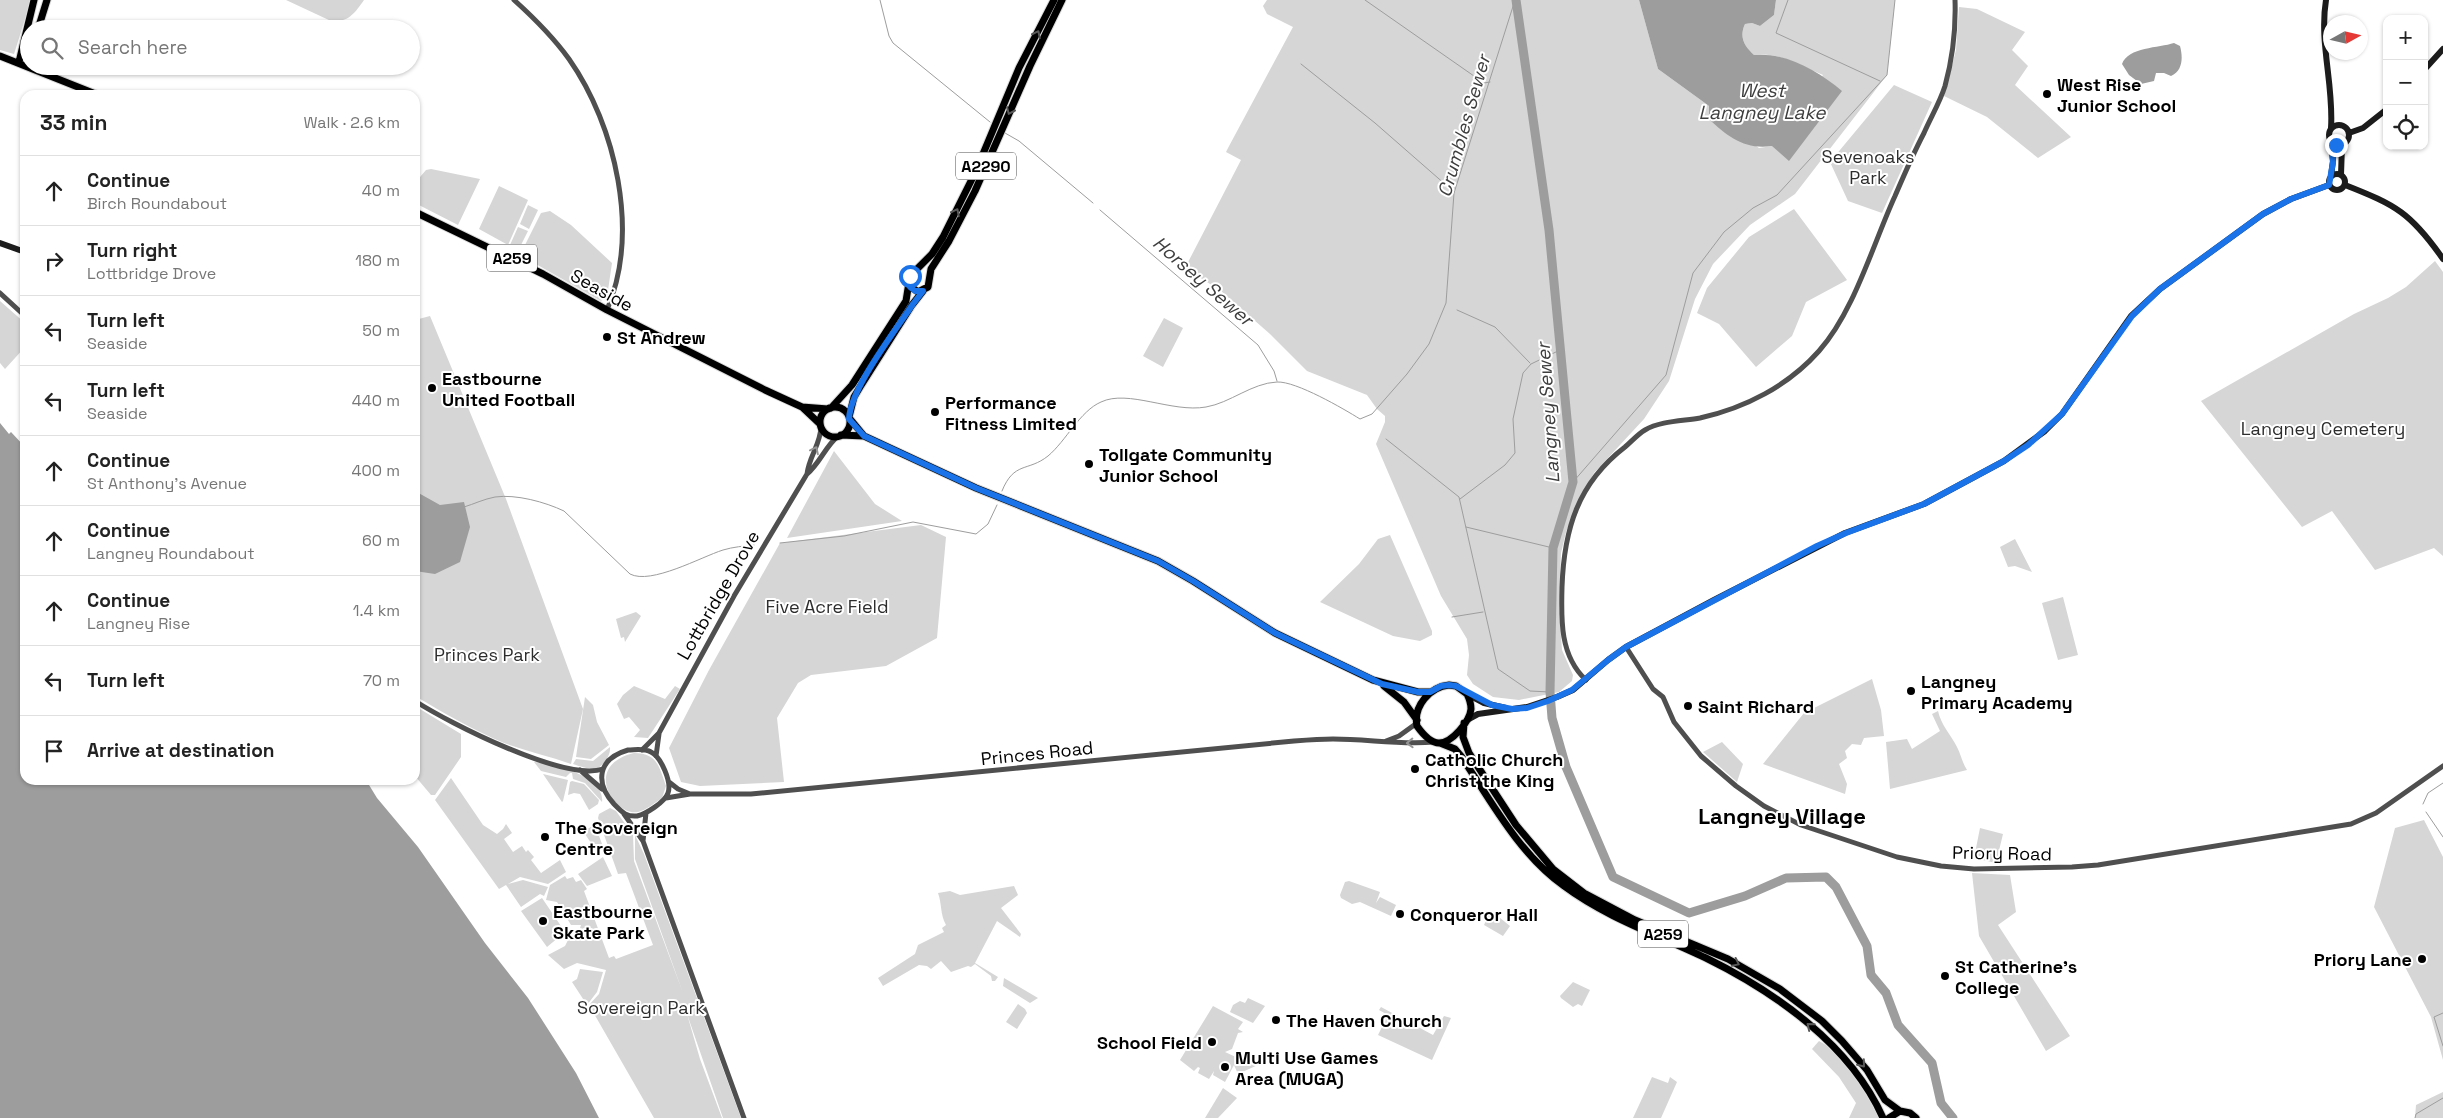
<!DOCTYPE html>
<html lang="en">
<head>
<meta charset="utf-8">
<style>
	body { margin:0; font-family:"Space Grotesk",sans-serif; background:#f2f2f2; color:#222 }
	.controls { position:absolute; right:15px; top:15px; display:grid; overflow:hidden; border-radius:10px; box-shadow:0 1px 4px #0004 }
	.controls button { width:45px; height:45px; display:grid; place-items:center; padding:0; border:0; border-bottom:1px solid #e0e0e0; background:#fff; color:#222; font:25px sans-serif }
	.compass { position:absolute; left:2323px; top:15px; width:45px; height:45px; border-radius:50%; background:#fff; box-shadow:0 1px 4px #0004; rotate:82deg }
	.stop { position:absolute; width:15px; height:15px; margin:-11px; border:4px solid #1a73e8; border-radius:50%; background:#fff }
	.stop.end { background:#1a73e8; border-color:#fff; box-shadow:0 1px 5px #0008 }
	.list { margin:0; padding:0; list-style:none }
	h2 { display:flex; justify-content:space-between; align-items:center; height:65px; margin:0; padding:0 20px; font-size:21px }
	h2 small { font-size:16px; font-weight:400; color:#767676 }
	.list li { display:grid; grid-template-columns:32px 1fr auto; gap:15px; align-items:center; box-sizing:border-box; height:70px; padding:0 20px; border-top:1px solid #e0e0e0 }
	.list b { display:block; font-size:19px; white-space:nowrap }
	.list p { margin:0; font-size:16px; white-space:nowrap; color:#767676 }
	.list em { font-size:16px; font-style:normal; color:#767676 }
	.icon { flex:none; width:28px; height:28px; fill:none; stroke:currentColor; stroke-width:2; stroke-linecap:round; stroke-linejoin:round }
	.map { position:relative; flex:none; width:2443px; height:1118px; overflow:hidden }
	.search { position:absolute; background:#fff; box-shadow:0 1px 4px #0004; left:20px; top:20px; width:400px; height:55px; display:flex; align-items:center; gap:12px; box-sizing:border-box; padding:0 18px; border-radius:28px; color:#767676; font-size:19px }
	.panel { position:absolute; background:#fff; box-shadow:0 1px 4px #0004; left:20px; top:90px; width:400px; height:695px; border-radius:15px }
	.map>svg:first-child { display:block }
</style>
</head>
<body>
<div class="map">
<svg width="2443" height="1118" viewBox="0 0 2443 1118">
	<rect width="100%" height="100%" fill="#fff"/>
	<path fill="#d6d6d6" d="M0,0H31L14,54L0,50Z
		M286,0H364C355,13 348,23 331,21Z
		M1267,0H1639L1658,69L1709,106L1710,113L1759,148L1772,146L1823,75C1800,65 1779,52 1754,55C1744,46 1739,37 1745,24L1752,23L1760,26L1774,15L1776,0H1895L1887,75L1795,194L1750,225L1713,264L1695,299L1669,381L1644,419L1594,473L1580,498L1566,532L1561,553L1559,609L1562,650L1573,675L1572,681L1559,692L1519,700L1493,697L1473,684L1467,675L1469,655L1467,639L1441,596L1376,444L1385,422V416L1377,409L1367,395L1307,371L1270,334L1221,291L1185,268L1241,160L1226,152L1228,148L1293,27L1267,14L1263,6Z
		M1959,7L1977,9L2025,32L2012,50L2028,66L2015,85L2071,137L2038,158L1987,117L1944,96L1956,50Z
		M1894,85L1932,102L1882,213L1848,201L1830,162Z
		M431,169L480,179L458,225L415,203V183L426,170Z
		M499,186L528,200L508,245L479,229Z
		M528,205L538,210L529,229L520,224Z
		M1794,209L1847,280L1806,302L1792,336L1756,367L1719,324L1697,313L1707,288L1749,237Z
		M550,211L571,225L612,263L607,297L601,301L520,255L541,213Z
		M518,227L528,231L519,249L510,245Z
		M2435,261L2443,272V556L2434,548L2375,570L2332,511L2302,527L2201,401L2354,314L2388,298L2406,287Z
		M0,301L25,323V347L5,369L0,363Z
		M430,316L506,499L583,709L571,764C549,756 526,751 504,743C473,730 444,713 415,696V320Z
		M1164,318L1183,328L1163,367L1143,356Z
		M834,451L875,504L902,521L787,538Z
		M921,525L946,537L937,638L886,666L811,675L798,683L777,718L784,782L700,786L681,782L669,748L709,670L780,543Z
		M1390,535L1432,631V635L1420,641L1393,636L1320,602L1359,564L1378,539Z
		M2015,539L2032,572L2015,566L2008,567L2000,547Z
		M2063,597L2078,655L2058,660L2042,603Z
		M636,612L641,616L625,642L624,637L621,638L616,619Z
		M1872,679L1881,710L1884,736L1864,738L1861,745L1852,744L1845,751L1847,758L1839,764L1847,784L1845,794L1763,764L1804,713Z
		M634,686L665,699L675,686L680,689L648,738L634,737L640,730L629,717L624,719L617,704L623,695Z
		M585,697L593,705L597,722L609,745L591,759L576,757Z
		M415,706L461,734V757L435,795H431L415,776Z
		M1938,711C1941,725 1951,735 1957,747C1961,755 1962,762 1967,770L1890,789L1886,742L1907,739L1912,749L1940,731L1932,714Z
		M1722,742L1743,764L1737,782L1703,752Z
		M610,747C611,755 603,768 594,769C588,769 579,766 573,764L576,759L593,761Z
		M634,753C657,753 659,766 666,786L662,798C655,803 646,810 638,812C615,817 581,766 634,753Z
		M534,762C552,762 606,777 602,802L585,783L573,779L572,773H570L566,777L541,771Z
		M543,774L568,780L563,801L562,802Z
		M451,778L483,825L497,834L503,829L506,824L512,833L504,839L513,852L522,846L526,852L528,850L534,857L531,860L541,873L560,860L566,872L548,884L520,877L508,884L523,880L548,887L544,896L540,894L521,907L506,885L499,889L435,800Z
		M572,781L584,784L599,800L598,804L589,810L580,794L574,793L568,795L570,782Z
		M610,808L616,811L633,835L634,861L683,993L635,859V835L644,854L741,1118H723L687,1014L700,1059L722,1118H654L589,1005L599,994L606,970L577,963L564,969L548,955L565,946L570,936L577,938L581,925H571L557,902L546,900L550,885L565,876L567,879L573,877L576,882L581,880L587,889L584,891L609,958L614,956L616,959L653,945L626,873L618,874L598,818L599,814Z
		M2424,820L2443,857V1060L2431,1017L2374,907L2395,828Z
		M595,825L602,844L598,850L595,849L585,834V830Z
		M1980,828L2003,834L1996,863L1974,858Z
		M603,857L612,876L587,886L578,874Z
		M1972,873L2010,875L2016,912L1998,925L2070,1036L2046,1051L1979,936Z
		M1349,881L1380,892L1376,903L1380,897L1396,905L1391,916L1360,902L1352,904L1341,898L1340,895L1345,882Z
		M1014,886L1018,895L1001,908L1021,934L1020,937L997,921L975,963L998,977L995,981H992L991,976L975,964L971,967L968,966L951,972L941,961L931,969L927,966L919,965L883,986L878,978L915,954L918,945L944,932L942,928L946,925C940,914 942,904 938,893L950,891L960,895Z
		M542,898L565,932L547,947L521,911Z
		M1494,913L1510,926L1503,936L1484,925L1489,914Z
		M580,969L603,972L597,992L587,1005L572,982L577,979Z
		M1004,978L1038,998L1030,1003L1003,986Z
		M1573,982L1590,990L1582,1006L1578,1004L1573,1007L1561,998L1560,996Z
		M1248,998L1265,1006L1253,1023L1230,1012L1233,1005L1240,1001L1245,1003Z
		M1018,1004L1025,1009L1027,1013L1017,1029L1006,1022Z
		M1213,1006L1243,1022L1238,1029L1243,1032L1238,1033L1232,1049L1225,1052L1238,1058L1235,1065L1257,1055L1260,1064L1238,1074L1234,1065L1225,1082L1213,1075L1214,1071L1209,1079L1198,1073L1200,1068L1198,1067L1194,1071L1180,1060Z
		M1381,1007L1433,1035L1444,1016L1451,1018L1432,1060L1378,1035L1388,1015L1379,1010Z
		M1819,1041C1845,1054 1867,1092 1879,1118H1849L1856,1103L1839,1077L1812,1049Z
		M1652,1077L1668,1083L1670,1077L1677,1082L1661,1118H1633Z
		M1223,1088L1237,1098L1218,1118H1205Z
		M2443,1092V1118H2415L2416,1105Z"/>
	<path fill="#9d9d9d" d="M1639,0H1776L1774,15L1760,26L1752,23L1745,24C1739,37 1744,46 1754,55C1786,52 1818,71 1842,91L1789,161L1772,146C1745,150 1728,137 1709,119V106L1658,69Z
		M2174,43L2180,46C2183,57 2183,71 2171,76L2164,73H2156L2154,81L2141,84L2129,75L2122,64C2128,47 2159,48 2174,43Z
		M0,423L9,434L11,432L25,447V780H366L377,798L418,847L485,943L528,998L576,1073L599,1118H0Z
		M415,491L440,505L464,502L470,527L460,562L435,574L415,571Z"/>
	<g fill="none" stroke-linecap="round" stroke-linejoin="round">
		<path stroke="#9d9d9d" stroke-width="1" d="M880,0L889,36L893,43L990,122
			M1365,0L1484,83L1490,82
			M1788,0L1776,33L1880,81
			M1301,64L1375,123L1454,192
			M1005,133L1019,141L1093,203
			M1100,210L1258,345L1274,371L1277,381
			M1457,310L1495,327L1530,363
			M1386,439L1459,497L1498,669L1530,691L1550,692
			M1573,482L1666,375L1693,273L1724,232L1753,208L1777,195L1887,75L1895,0
			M1002,491C1014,461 1028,472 1048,456C1066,441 1080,411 1101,402C1128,389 1172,413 1206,407C1230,403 1252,383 1277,382C1296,381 1344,409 1360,419L1372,414L1407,374L1429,344L1446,303L1454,193L1515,0
			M1460,499L1505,465L1515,453L1513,419L1523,373L1531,364L1560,350
			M464,507C474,504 484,499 495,497C516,494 545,502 564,511L630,574C651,585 701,557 723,550C733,547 744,546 754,545
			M1466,527L1553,548
			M780,543L844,536L913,522L976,534L988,524L997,505
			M1452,617L1483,612
			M2423,804L2428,793L2443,783
			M2426,812L2443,837
			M2443,1013L2434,1017L2443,1046
			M2415,1118L2416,1114L2443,1098"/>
		<path stroke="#9d9d9d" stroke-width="9" d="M1516,0L1549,230L1573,482L1553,548L1550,692L1552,718L1566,767L1613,877L1689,913L1745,896L1786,878L1826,877L1836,887L1867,946L1871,975L1886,993L1898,1025L1932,1063L1941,1103L1953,1118"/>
		<defs>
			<path id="primary" d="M38,29L47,0
				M0,56L98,95
				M19,62L34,0
				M415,212L543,274L607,310L765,390L802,407L828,409
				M909,285L918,292L928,287L931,269L949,241L975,191L1030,66L1062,0
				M802,407L820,424
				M820 422a15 15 0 1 1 30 0a15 15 0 1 1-30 0Z
				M831,408L852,385L906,301L910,276L932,254L943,237L975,173L1019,68L1054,0
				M849,417L854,397L860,387L912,305L923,291
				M850,419L864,436
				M841,435L864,436L976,488L1158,561L1193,581L1275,633L1373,680L1418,692H1430
				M1449,685L1456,686L1467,694C1469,698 1471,704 1471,709C1470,721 1452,743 1439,743C1430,743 1422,733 1417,726C1413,706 1430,687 1449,685Z
				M1384,686L1404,702L1417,720
				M1464,723L1463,737L1469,753L1516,825L1553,869L1584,893L1635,920L1728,959L1780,989L1822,1021L1842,1041L1867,1070L1885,1100L1900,1111
				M1440,743L1455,749L1461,756C1491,801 1519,854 1564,886C1607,918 1658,935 1706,958C1775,992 1851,1045 1883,1118
				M1889,1118L1900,1111L1910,1113L1916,1118"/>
		</defs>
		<use href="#primary" stroke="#dbdbdb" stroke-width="9"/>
		<path stroke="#4f4f4f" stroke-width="5" d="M514,0C534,18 553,37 569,59C616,126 640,232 607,310
			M0,293L25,316
			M807,474C809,456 821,444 821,426
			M1626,647L1653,689L1663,697L1674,722L1701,756L1736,786L1764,806L1801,825L1897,857L1941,866L1974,869L2072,867L2098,865L2351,824L2376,813L2443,766
			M1586,680C1560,656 1561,620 1562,587C1564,529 1578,483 1625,447C1632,441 1638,434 1645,430C1660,421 1683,421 1700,418C1745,408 1788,386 1819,351C1854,312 1873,244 1895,196C1904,175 1913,154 1924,133C1931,117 1940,102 1945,86C1953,57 1956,30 1955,0
			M415,701C449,723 565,782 603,769
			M1386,741L1399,736L1417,723
			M628,750C635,750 644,748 651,752C661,757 672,782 668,793C665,802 646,814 637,816C626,817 622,812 614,804C595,783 597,759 628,750Z
			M642,750L659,733L734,596L807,474C820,463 825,447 838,436
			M656,756L659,734
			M580,770L602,789
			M669,782L678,789L690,794
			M666,798L690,794H751L1294,741C1307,740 1320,739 1333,739C1368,739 1399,745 1434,742
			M624,814L643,841L744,1118
			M643,841L646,813"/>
		<path stroke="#1c1c1c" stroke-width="6" d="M2326,0C2319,43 2334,85 2331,128
			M2424,70L2443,49
			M2329 135a10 10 0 1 1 20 0a10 10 0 1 1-20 0Z
			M2349,133L2363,128L2387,109
			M2331,141L2333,161L2331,176
			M2329 182a8 8 0 1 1 16 0a8 8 0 1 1-16 0Z
			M2341,175L2342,145
			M2345,185C2396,205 2411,213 2443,259
			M0,243L25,252
			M1467,694L1484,703L1506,708
			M1467,720L1478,714L1527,707L1557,697L1573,690L1608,660L1626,647L1714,600L1845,533L1924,504L2004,461L2045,431L2062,414L2131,316L2160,289L2263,214L2291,199L2329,185"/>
		<use href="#primary" stroke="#000" stroke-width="7"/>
	</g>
	<defs><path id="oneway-chevron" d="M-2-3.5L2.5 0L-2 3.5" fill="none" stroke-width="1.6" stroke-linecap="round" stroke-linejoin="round" transform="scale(1.25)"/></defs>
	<g stroke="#595959">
		<use href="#oneway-chevron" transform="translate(1037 34) rotate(-63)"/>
		<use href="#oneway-chevron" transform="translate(1010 111) rotate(114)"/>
		<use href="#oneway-chevron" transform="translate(956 212) rotate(-63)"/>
		<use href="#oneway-chevron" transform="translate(1736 963) rotate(26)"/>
		<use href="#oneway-chevron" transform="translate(1810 1026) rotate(-141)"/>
		<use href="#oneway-chevron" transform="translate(1862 1064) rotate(51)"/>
	</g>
	<g stroke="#959595">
		<use href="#oneway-chevron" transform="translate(815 450) rotate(-64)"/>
		<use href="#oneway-chevron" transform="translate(1410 743) rotate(178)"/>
	</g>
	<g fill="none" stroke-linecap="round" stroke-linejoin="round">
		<path stroke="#1a73e8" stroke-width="6" d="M910,276V287L915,291H923L913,304C895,331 850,389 849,419L864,436L976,488L1158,561L1193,581L1275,633L1382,684L1418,692H1430L1441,686L1449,685L1456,686L1492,705L1512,709L1527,708L1548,701L1572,690L1608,660L1626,647L1817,546L1846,533L1924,504L2004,461L2028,445L2062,414L2132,316L2160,289L2263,214L2291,199L2329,185L2333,162L2331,141L2336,145"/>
	</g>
	<g fill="#000" stroke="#fff" stroke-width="2">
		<circle cx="2047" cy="94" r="5"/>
		<circle cx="607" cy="337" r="5"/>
		<circle cx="432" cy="388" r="5"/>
		<circle cx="935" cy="412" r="5"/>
		<circle cx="1089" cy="464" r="5"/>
		<circle cx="1911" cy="691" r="5"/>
		<circle cx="1688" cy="706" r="5"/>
		<circle cx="1415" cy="769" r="5"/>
		<circle cx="545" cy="837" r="5"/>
		<circle cx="1400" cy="914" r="5"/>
		<circle cx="543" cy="921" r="5"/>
		<circle cx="2422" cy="959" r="5"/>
		<circle cx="1945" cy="976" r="5"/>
		<circle cx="1276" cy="1020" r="5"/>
		<circle cx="1212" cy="1042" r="5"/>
		<circle cx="1225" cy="1067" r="5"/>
	</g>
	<g text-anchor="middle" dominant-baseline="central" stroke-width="4" stroke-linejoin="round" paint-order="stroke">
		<g fill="#fff" stroke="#4c4c4c" stroke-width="1">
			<rect x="956" y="152.5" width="60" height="27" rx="4"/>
			<rect x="487" y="244.5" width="50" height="27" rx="4"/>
			<rect x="1638" y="920.5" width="50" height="27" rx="4"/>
		</g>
		<g font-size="16" font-weight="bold" fill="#000">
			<text x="986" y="166">A2290</text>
			<text x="512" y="258">A259</text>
			<text x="1663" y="934">A259</text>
		</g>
		<g font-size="18" font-weight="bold" fill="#000" stroke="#fff" text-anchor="start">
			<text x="2057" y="84">West Rise<tspan x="2057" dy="21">Junior School</tspan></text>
			<text x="617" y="337">St Andrew</text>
			<text x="442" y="378">Eastbourne<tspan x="442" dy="21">United Football</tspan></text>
			<text x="945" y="402">Performance<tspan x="945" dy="21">Fitness Limited</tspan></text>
			<text x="1099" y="454">Tollgate Community<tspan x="1099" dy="21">Junior School</tspan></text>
			<text x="1921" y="681">Langney<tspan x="1921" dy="21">Primary Academy</tspan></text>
			<text x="1698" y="706">Saint Richard</text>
			<text x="1425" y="759">Catholic Church<tspan x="1425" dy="21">Christ the King</tspan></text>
			<text x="555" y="827">The Sovereign<tspan x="555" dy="21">Centre</tspan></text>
			<text x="553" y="911">Eastbourne<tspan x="553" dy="21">Skate Park</tspan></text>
			<text x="1410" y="914">Conqueror Hall</text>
			<text x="2412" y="959" text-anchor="end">Priory Lane</text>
			<text x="1955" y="966">St Catherine's<tspan x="1955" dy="21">College</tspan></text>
			<text x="1286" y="1020">The Haven Church</text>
			<text x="1202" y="1042" text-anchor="end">School Field</text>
			<text x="1235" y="1057">Multi Use Games<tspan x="1235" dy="21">Area (MUGA)</tspan></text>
		</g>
		<g font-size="18" fill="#2d2d2d" stroke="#fff">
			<text x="1868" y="156">Sevenoaks<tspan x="1868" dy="21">Park</tspan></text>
			<text x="2323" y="428">Langney Cemetery</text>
			<text x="827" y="606">Five Acre Field</text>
			<text x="487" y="654">Princes Park</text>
			<text x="641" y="1007">Sovereign Park</text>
		</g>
		<g font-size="18" fill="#000" stroke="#fff">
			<text transform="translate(602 290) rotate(29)">Seaside</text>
			<text transform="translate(718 595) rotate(-60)">Lottbridge Drove</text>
			<text transform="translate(1037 753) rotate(-6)">Princes Road</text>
			<text transform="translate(2002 853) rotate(1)">Priory Road</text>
		</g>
		<g font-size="19" font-style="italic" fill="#3e3e3e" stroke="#fff">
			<text x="1762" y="90">West<tspan x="1762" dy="22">Langney Lake</tspan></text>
			<text transform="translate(1464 126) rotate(-74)">Crumbles Sewer</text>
			<text transform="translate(1203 281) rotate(41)">Horsey Sewer</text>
			<text transform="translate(1548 413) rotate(-94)">Langney Sewer</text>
		</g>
		<g font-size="22" font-weight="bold" fill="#000" stroke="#fff">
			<text x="1782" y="816">Langney Village</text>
		</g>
	</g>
</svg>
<div class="controls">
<button>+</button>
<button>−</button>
<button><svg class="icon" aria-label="locate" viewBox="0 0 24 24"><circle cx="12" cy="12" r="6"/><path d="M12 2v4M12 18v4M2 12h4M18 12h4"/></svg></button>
</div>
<svg class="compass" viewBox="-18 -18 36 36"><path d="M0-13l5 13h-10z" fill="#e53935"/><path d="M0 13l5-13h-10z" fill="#767676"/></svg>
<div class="stop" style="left:910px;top:276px"></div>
<div class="stop end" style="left:2336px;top:145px"></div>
<div class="search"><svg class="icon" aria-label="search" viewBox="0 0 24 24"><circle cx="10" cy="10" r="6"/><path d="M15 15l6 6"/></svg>Search here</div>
<section class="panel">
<h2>33 min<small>Walk · 2.6 km</small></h2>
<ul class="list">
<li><svg class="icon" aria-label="ahead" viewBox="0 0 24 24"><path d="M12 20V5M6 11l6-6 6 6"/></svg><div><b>Continue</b><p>Birch Roundabout</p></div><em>40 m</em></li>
<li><svg class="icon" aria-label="right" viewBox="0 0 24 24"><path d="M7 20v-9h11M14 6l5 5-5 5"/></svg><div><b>Turn right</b><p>Lottbridge Drove</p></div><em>180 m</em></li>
<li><svg class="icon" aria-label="left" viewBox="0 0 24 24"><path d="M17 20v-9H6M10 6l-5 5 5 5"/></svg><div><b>Turn left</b><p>Seaside</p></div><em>50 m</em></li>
<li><svg class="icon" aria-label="left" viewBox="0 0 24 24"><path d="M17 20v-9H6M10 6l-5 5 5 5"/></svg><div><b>Turn left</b><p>Seaside</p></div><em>440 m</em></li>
<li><svg class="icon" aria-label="ahead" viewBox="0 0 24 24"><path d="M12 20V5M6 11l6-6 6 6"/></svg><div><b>Continue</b><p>St Anthony's Avenue</p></div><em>400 m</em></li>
<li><svg class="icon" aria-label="ahead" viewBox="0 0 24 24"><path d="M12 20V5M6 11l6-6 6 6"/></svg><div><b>Continue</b><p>Langney Roundabout</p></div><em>60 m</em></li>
<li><svg class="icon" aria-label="ahead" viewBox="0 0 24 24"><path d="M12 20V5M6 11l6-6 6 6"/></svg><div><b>Continue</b><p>Langney Rise</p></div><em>1.4 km</em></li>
<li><svg class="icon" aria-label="left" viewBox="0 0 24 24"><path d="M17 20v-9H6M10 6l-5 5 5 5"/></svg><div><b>Turn left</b></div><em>70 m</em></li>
<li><svg class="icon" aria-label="arrive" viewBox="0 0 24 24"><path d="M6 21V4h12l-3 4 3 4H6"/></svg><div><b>Arrive at destination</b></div></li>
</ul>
</section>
</div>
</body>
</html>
